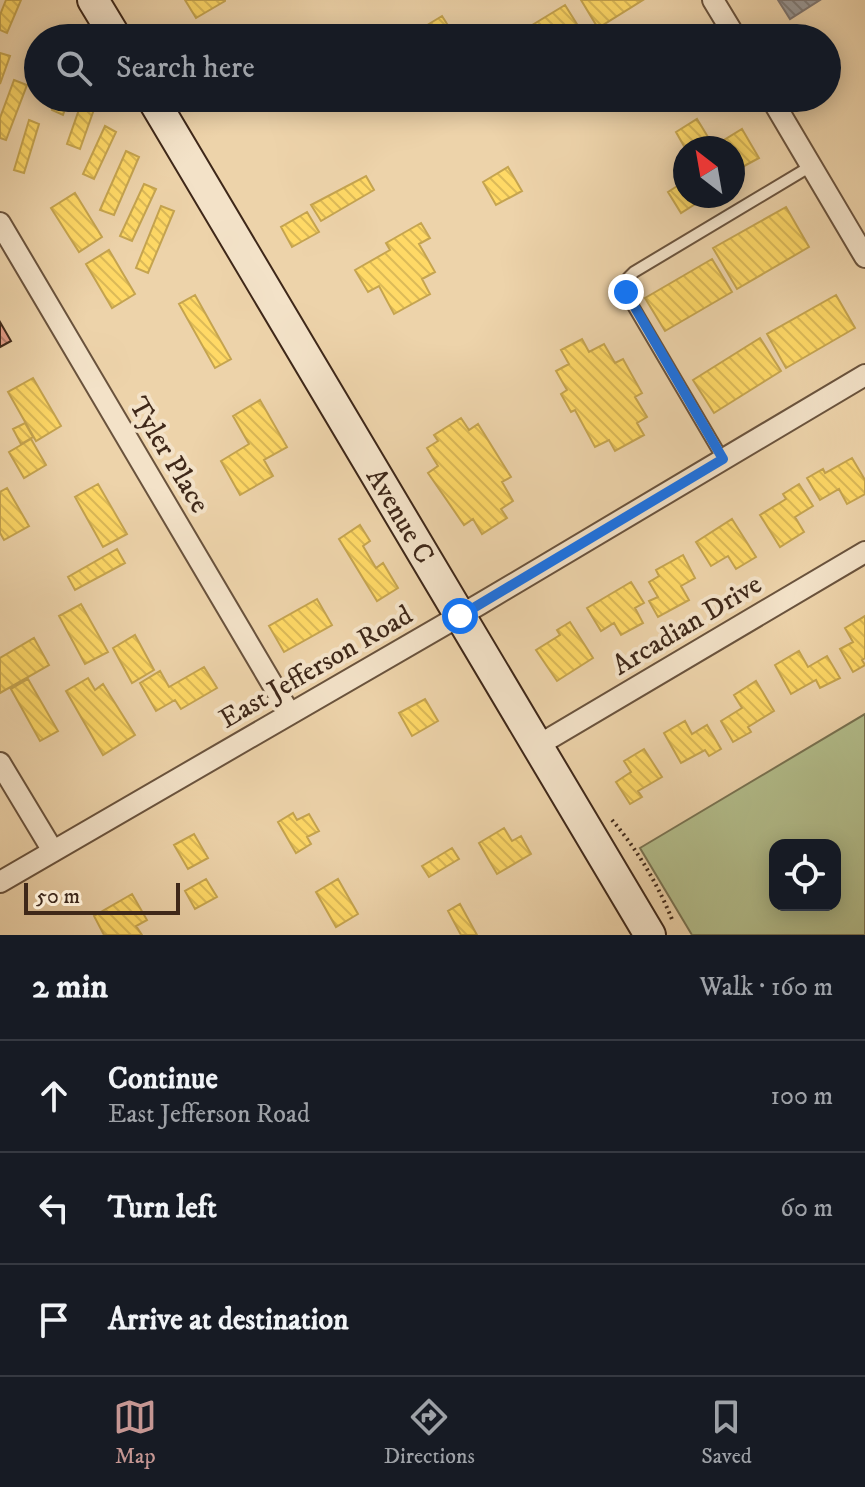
<!DOCTYPE html>
<html lang="en">
<head>
<meta charset="utf-8">
<style>
	body { margin:0; font-family:"IM FELL DW Pica",serif; background:#242831; color:#f1f3f6 }
	.controls { position:absolute; right:24px; bottom:24px; display:grid; overflow:hidden; border-radius:16px; box-shadow:0 4px 20px #0003 }
	.controls button { width:72px; height:72px; display:grid; place-items:center; padding:0; border:0; border-bottom:2px solid #363941; background:#171b24; color:#f1f3f6; font:40px sans-serif }
	.compass { position:absolute; left:673px; top:136px; width:72px; height:72px; border-radius:50%; background:#171b24; box-shadow:0 4px 20px #0003; rotate:329deg }
	.scale { position:absolute; left:24px; bottom:20px; width:156px; box-sizing:border-box; padding-left:8px; border:4px solid #3f2819; border-top:0; font-size:22px; line-height:28px; white-space:nowrap; color:#3f2819; -webkit-text-stroke:6px #f3e2c8; paint-order:stroke }
	.stop { position:absolute; width:24px; height:24px; margin:-18px; border:6px solid #1a73e8; border-radius:50%; background:#fff }
	.stop.end { background:#1a73e8; border-color:#fff; box-shadow:0 2px 8px #0008 }
	.list { margin:0; padding:0; list-style:none }
	h2 { display:flex; justify-content:space-between; align-items:center; height:104px; margin:0; padding:0 32px; font-size:34px }
	h2 small { font-size:26px; font-weight:400; color:#9ea1a6 }
	.list li { display:grid; grid-template-columns:52px 1fr auto; gap:24px; align-items:center; box-sizing:border-box; height:112px; padding:0 32px; border-top:2px solid #363941 }
	.list b { display:block; font-size:30px; white-space:nowrap }
	.list p { margin:0; font-size:26px; white-space:nowrap; color:#9ea1a6 }
	.list em { font-size:26px; font-style:normal; color:#9ea1a6 }
	.icon { flex:none; width:44px; height:44px; fill:none; stroke:currentColor; stroke-width:2; stroke-linecap:round; stroke-linejoin:round }
	.map { position:relative; flex:none; width:865px; height:935px; overflow:hidden }
	.search { position:absolute; background:#171b24; box-shadow:0 4px 20px #0003; left:24px; right:24px; top:24px; height:88px; display:flex; align-items:center; gap:20px; box-sizing:border-box; padding:0 28px; border-radius:44px; color:#9ea1a6; font-size:30px }
	.sheet { height:440px; background:#171b24 }
	nav { display:flex; justify-content:space-around; align-items:center; box-sizing:border-box; height:112px; border-top:2px solid #363941; background:#171b24; font-size:22px; color:#9ea1a6 }
	nav a { display:grid; justify-items:center; gap:4px }
	nav .on { color:#c59692 }
	.map>svg:first-child { display:block }
</style>
</head>
<body>
<div class="map">
<svg width="865" height="935" viewBox="0 0 865 935">
	<defs>
		<pattern id="homes-back-hatch" width="6" height="6" patternUnits="userSpaceOnUse" patternTransform="scale(2)"><rect width="6" height="6" fill="#ffd966"/><path d="M-1 5l2 2M0 0l6 6M5-1l2 2" fill="none" stroke="#dcba58"/></pattern>
		<pattern id="industry-back-hatch" width="6" height="6" patternUnits="userSpaceOnUse" patternTransform="scale(2)"><rect width="6" height="6" fill="#999"/><path d="M-1 5l2 2M0 0l6 6M5-1l2 2" fill="none" stroke="#7e7d7c"/></pattern>
		<pattern id="building-back-hatch" width="6" height="6" patternUnits="userSpaceOnUse" patternTransform="scale(2)"><rect width="6" height="6" fill="#e59f8a"/><path d="M-1 5l2 2M0 0l6 6M5-1l2 2" fill="none" stroke="#bb8270"/></pattern>
	</defs>
	<rect width="100%" height="100%" fill="#edd3aa"/>
	<filter id="stains"><feTurbulence type="fractalNoise" baseFrequency=".0025" numOctaves="4"/><feColorMatrix values="0 0 0 0 .2 0 0 0 0 .09 0 0 0 0 .02 0 0 0 .5 -.17"/></filter>
	<radialGradient id="worn" r=".72"><stop offset=".6" stop-color="#630" stop-opacity="0"/><stop offset="1" stop-color="#630" stop-opacity=".3"/></radialGradient>
	<path fill="#b3be8c" stroke="#797352" stroke-width="2" fill-rule="evenodd" d="M865,714V935H692L640,848ZM775,845H835V905H775Z"/>
	<path fill="url(#homes-back-hatch)" stroke="#c5a44f" stroke-width="2" d="M6,0H21L7,33L0,30V15Z
		M185,0H225V1L196,18Z
		M581,0H643L598,28Z
		M565,5L585,37L517,38L516,35Z
		M442,16L456,38H406Z
		M0,53L10,56L0,84Z
		M14,80L27,85L6,140L0,138V118Z
		M56,98H69L63,115L52,110Z
		M83,98H98L80,149L67,144Z
		M697,119L708,137L685,148L676,132Z
		M29,120L39,124L24,173L14,170Z
		M105,126L116,132L94,179L83,174Z
		M742,129L759,158L733,172V148H711Z
		M126,151L139,157L114,215L100,210Z
		M508,167L522,191L496,205L483,182Z
		M366,176L374,190L321,221L311,205Z
		M685,181V196H697L700,201L681,213L668,192Z
		M144,184L156,189L132,241L120,236Z
		M75,193L102,237L79,252L51,208Z
		M161,206L174,211L148,273L136,268Z
		M786,207L809,247L737,289L713,248Z
		M307,212L319,232L292,247L281,227Z
		M421,223L430,238L419,244L435,272L422,279L430,294L394,314L379,286L368,292L355,270L390,250L386,243Z
		M109,250L135,294L112,308L86,264Z
		M712,259L732,292L665,331L645,298Z
		M195,295L231,359L215,368L179,304Z
		M836,295L855,328L786,368L767,334Z
		M760,338L781,371L714,413L693,380Z
		M582,339L589,352L604,344L615,363L623,359L642,393L635,397L647,417L637,423L644,435L615,451L609,440L595,447L575,410L571,412L561,394L567,390L556,371L569,364L561,350Z
		M33,378L61,426L36,441L8,392Z
		M260,400L287,447L264,460L273,476L240,495L221,461L249,444L233,416Z
		M461,418L469,430L478,424L511,477L502,482L513,501L501,509L507,518L482,534L473,519L464,525L428,473L438,466L427,448L438,441L434,435Z
		M25,423L33,437L21,444L13,429Z
		M31,439L46,465L24,478L9,452Z
		M852,458L865,480V494L847,504L839,489L820,500L807,478L823,469L825,473Z
		M98,484L127,534L103,547L75,497Z
		M799,484L813,506L795,517L804,532L780,547L760,515L786,499L783,494Z
		M7,488L29,526L4,540L0,533V492Z
		M732,519L756,557L736,569L728,556L711,566L696,542Z
		M360,525L370,541L363,546L376,568L383,563L398,588L377,601L339,539Z
		M117,549L125,563L75,590L68,577Z
		M683,555L695,578L681,586L689,600L658,617L649,601L658,597L649,582L659,576L656,570Z
		M631,582L644,603L635,608L643,623L621,635L614,623L601,631L587,608Z
		M317,599L332,625L284,652L269,626Z
		M81,604L108,652L85,664L59,616Z
		M865,616V658L862,660L865,665L853,672L840,649L853,642L845,628Z
		M570,622L593,658L557,681L536,650L560,635L557,630Z
		M135,635L154,670L132,683L113,648Z
		M34,638L49,665L0,693V658Z
		M799,651L808,667L827,656L840,678L820,688L816,680L791,694L775,665Z
		M204,667L217,688L181,709L175,700L156,711L140,683L160,671L169,687Z
		M88,678L95,690L103,684L135,735L103,755L66,691Z
		M28,679L58,731L40,741L11,689Z
		M756,681L774,711L748,727L751,732L733,742L721,721L742,708L734,695Z
		M425,699L438,721L412,736L399,713Z
		M685,721L692,734L707,725L721,749L709,756L705,750L681,763L664,733Z
		M644,749L662,777L638,791L642,797L630,804L616,782L631,772L624,761Z
		M293,813L297,820L309,814L319,831L307,837L311,844L296,853L278,822Z
		M504,828L512,841L521,836L531,854L497,874L479,843Z
		M194,834L208,858L188,869L174,845Z
		M452,848L459,859L429,877L422,866Z
		M206,879L217,897L195,909L185,891Z
		M338,879L358,914L336,927L316,892Z
		M132,894L147,920L136,926L142,935H104L94,916Z
		M460,904L477,935H461L448,911Z"/>
	<path fill="url(#industry-back-hatch)" stroke="#7e7773" stroke-width="2" d="M778,0H820L790,19Z"/>
	<path fill="url(#building-back-hatch)" stroke="#3f2819" stroke-width="2" d="M0,322L11,341L0,347Z"/>
	<g fill="none" stroke-linecap="round" stroke-linejoin="round">
		<defs>
			<path id="service" d="M723,459L633,306L626,292L627,279L634,272L811,166"/>
			<path id="minor" d="M713,0L736,38
				M771,98L865,257
				M0,223L290,714
				M537,746L865,552
				M0,763L53,851
				M0,882L480,604L865,375"/>
			<g id="secondary">
				<path d="M93,0L116,38"/>
				<path id="s1" d="M152,98L650,935"/>
			</g>
		</defs>
		<use href="#service" stroke="#6a533d" stroke-width="14"/>
		<use href="#minor" stroke="#6a533d" stroke-width="24"/>
		<use href="#secondary" stroke="#3f2819" stroke-width="34"/>
		<path stroke="#3f2819" stroke-width="4" stroke-dasharray="2 4" stroke-linecap="butt" d="M612,820C637,849 659,886 673,922"/>
		<use href="#service" stroke="#f3e2c8" stroke-width="10"/>
		<use href="#minor" stroke="#f3e2c8" stroke-width="20"/>
		<use href="#secondary" stroke="#f3e2c8" stroke-width="30"/>
	</g>
	<g fill="none" stroke-linecap="round" stroke-linejoin="round">
		<path stroke="#1a73e8" stroke-width="10" d="M460,616L723,459L626,292"/>
	</g>
	<g text-anchor="middle" dominant-baseline="central" stroke-width="8" stroke-linejoin="round" paint-order="stroke">
		<g font-size="28" fill="#3f2819" stroke="#f3e2c8">
			<text transform="translate(169 455) rotate(59)">Tyler Place</text>
			<text stroke="none"><textPath href="#s1" startOffset="486">Avenue C</textPath></text>
			<text transform="translate(687 625) rotate(-31)">Arcadian Drive</text>
			<text transform="translate(316 667) rotate(-30)">East Jefferson Road</text>
		</g>
	</g>
	<rect width="100%" height="100%" filter="url(#stains)"/>
	<rect width="100%" height="100%" fill="url(#worn)"/>
</svg>
<div class="controls">
<button><svg class="icon" aria-label="locate" viewBox="0 0 24 24"><circle cx="12" cy="12" r="6"/><path d="M12 2v4M12 18v4M2 12h4M18 12h4"/></svg></button>
</div>
<svg class="compass" viewBox="-18 -18 36 36"><path d="M0-13l5 13h-10z" fill="#e53935"/><path d="M0 13l5-13h-10z" fill="#9ea1a6"/></svg>
<div class="scale">50 m</div>
<div class="stop" style="left:460px;top:616px"></div>
<div class="stop end" style="left:626px;top:292px"></div>
<div class="search"><svg class="icon" aria-label="search" viewBox="0 0 24 24"><circle cx="10" cy="10" r="6"/><path d="M15 15l6 6"/></svg>Search here</div>
</div>
<section class="sheet">
<h2>2 min<small>Walk · 160 m</small></h2>
<ul class="list">
<li><svg class="icon" aria-label="ahead" viewBox="0 0 24 24"><path d="M12 20V5M6 11l6-6 6 6"/></svg><div><b>Continue</b><p>East Jefferson Road</p></div><em>100 m</em></li>
<li><svg class="icon" aria-label="left" viewBox="0 0 24 24"><path d="M17 20v-9H6M10 6l-5 5 5 5"/></svg><div><b>Turn left</b></div><em>60 m</em></li>
<li><svg class="icon" aria-label="arrive" viewBox="0 0 24 24"><path d="M6 21V4h12l-3 4 3 4H6"/></svg><div><b>Arrive at destination</b></div></li>
</ul>
</section>
<nav>
<a class="on"><svg class="icon" aria-label="map" viewBox="0 0 24 24"><path d="M3 6l6-2 6 2 6-2v14l-6 2-6-2-6 2zM9 4v14M15 6v14"/></svg>Map</a>
<a><svg class="icon" aria-label="directions" viewBox="0 0 24 24"><path d="M12 3l9 9-9 9-9-9zM9 14v-3h6M13 9l2 2-2 2"/></svg>Directions</a>
<a><svg class="icon" aria-label="saved" viewBox="0 0 24 24"><path d="M7 4h10v16l-5-4-5 4z"/></svg>Saved</a>
</nav>
</body>
</html>
